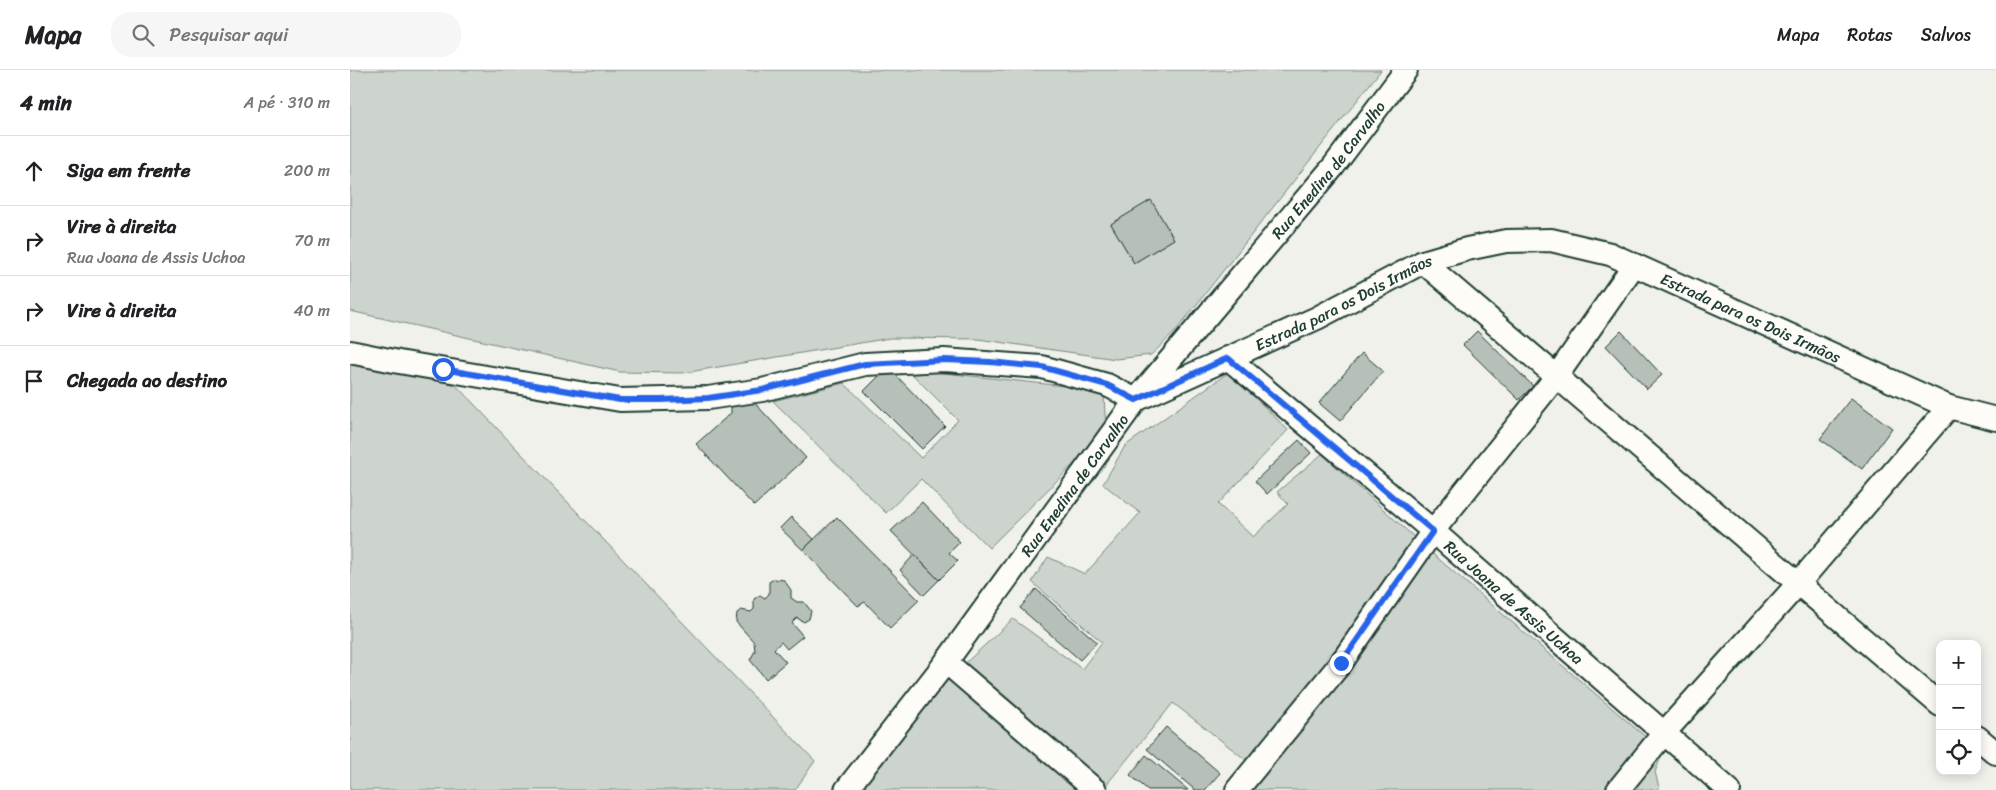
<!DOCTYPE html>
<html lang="pt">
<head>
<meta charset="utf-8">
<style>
	body { margin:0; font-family:Sriracha,sans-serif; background:#f6f6f6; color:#202124 }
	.controls { position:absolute; right:15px; bottom:15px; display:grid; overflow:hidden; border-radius:10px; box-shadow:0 2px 12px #0003 }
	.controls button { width:45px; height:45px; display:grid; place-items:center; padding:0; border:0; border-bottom:1px solid #e0e0e0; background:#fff; color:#202124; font:25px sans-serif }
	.stop { position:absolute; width:15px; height:15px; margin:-11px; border:4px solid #2563eb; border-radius:50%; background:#fff }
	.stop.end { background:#2563eb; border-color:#fff; box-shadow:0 1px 5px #0008 }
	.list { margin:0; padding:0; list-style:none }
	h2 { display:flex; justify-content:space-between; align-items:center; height:65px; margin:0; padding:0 20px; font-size:21px }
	h2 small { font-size:16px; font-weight:400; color:#757577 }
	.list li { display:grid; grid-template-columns:32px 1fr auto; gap:15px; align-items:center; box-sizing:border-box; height:70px; padding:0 20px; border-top:1px solid #e0e0e0 }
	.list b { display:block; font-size:19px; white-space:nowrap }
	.list p { margin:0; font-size:16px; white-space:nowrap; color:#757577 }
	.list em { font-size:16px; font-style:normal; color:#757577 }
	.icon { flex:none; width:28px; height:28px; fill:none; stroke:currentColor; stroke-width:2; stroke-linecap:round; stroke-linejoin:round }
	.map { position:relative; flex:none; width:1646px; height:720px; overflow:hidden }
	header { display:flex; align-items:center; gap:30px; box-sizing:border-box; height:70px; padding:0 25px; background:#fff; border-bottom:1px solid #e0e0e0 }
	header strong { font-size:24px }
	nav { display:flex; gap:28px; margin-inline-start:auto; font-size:18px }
	.search { width:350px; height:45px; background:#f6f6f6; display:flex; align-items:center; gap:12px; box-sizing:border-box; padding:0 18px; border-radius:20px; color:#757577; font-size:19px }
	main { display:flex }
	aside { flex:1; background:#fff }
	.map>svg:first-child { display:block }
</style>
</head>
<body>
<header>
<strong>Mapa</strong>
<div class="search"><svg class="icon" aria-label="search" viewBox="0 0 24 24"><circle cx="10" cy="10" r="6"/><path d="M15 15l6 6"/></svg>Pesquisar aqui</div>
<nav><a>Mapa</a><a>Rotas</a><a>Salvos</a></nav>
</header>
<main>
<aside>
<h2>4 min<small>A pé · 310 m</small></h2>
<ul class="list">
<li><svg class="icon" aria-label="ahead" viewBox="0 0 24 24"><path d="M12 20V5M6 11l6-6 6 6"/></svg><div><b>Siga em frente</b></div><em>200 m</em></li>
<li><svg class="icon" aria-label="right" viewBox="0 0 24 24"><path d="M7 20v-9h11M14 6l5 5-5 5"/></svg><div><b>Vire à direita</b><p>Rua Joana de Assis Uchoa</p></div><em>70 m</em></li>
<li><svg class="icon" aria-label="right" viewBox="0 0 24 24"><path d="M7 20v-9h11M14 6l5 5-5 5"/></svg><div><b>Vire à direita</b></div><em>40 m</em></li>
<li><svg class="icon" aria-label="arrive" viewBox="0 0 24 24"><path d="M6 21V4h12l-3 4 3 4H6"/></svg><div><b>Chegada ao destino</b></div></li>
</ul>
</aside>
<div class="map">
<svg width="1646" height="720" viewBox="0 0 1646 720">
	<rect width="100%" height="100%" fill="#f0f1eb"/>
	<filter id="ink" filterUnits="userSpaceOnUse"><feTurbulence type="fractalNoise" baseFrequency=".02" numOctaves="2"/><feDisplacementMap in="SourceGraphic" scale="10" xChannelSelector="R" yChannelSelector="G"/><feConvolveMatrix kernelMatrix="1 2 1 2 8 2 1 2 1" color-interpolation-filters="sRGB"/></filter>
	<g filter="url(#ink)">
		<path fill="#cdd3cd" stroke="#768880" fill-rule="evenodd" d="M0,0H1031L825,262L801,285L766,289L628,269L540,268L333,303L270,302L0,241ZM801,131L824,169L784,193L761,154Z
			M0,292L102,311L465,691L445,720H0Z
			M557,299L751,320L754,325L756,362L639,478L571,409L536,443L423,331L494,313L571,388L608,350Z
			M879,302L938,360L868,434L903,467L938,434L927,422L972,384L1084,485L1313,682L1305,702L1309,717L1306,720H878L900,693L823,633L752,720L608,600L663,549L732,599L752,572L682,512L698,487L735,504L790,443L753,414L775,376Z
			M596,592L741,720H496Z"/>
		<path fill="#b6bfb8" stroke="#1f3d34" d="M801,130L824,169L784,193L761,154Z
			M1127,261L1183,316L1169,330L1113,275Z
			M1271,261L1312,305L1297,319L1256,276Z
			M1012,283L1033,301L990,351L969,333Z
			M538,297L595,356L572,379L514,321Z
			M1501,328L1542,358L1512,399L1470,369Z
			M381,329H401L456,388L404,436L346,374L381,343Z
			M949,370L961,383L917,424L905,411Z
			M572,432L610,472L599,483L608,491L589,510L541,461Z
			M441,447L464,469L453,480L430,458Z
			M487,447L569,530L540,558L515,532L508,536L453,480Z
			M564,485L589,510L574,525L550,500Z
			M424,509L434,510L441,520V528L447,532H454L461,541L459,549L454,552L447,548L442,553L453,566L437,579L431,572L424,579L436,592L416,609L400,590L405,581L404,572L386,552L387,543L391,540L401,542L404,539V529L410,525L415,528L419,524V512Z
			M686,519L747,572L730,590L670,538Z
			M816,657L870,703L855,720H845L797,679Z
			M796,685L838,720H798L780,705Z"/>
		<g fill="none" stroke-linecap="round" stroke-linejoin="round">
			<defs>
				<g id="street">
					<path d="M1073,192L1590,635"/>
					<path id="s1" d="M0,282L49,292L270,330L358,328L412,320L515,294L594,290L692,297L757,315L786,330L967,248L1073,192L1117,179L1156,171L1201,170L1260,184L1599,337L1646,349"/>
					<path id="s2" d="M878,288L1083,461L1379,720"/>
					<path d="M596,592L745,720"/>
					<path d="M1627,667L1646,683"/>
					<path id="s3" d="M496,720L596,592L786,330L983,97L1056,0"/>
					<path d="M887,720L991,593L1083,461L1206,307L1284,195"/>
					<path d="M1268,720L1314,663L1447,515L1599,337"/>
				</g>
			</defs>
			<use href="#street" stroke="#1f3d34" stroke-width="26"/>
			<use href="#street" stroke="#fdfcf7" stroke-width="22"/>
		</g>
	</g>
	<g fill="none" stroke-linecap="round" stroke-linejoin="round" filter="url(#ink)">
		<path stroke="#2563eb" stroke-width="6" d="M93,299L270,330H311L358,328L412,320L515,294L594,290L640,292L692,297L757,315L786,330L878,288L1083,461L991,593"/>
	</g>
	<g text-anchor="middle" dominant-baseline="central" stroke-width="4" stroke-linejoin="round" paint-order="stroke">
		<g font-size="16" fill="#1f3d34" stroke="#fdfcf7">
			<text stroke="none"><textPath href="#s3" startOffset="786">Rua Enedina de Carvalho</textPath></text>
			<text stroke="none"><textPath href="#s1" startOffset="1030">Estrada para os Dois Irmãos</textPath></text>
			<text stroke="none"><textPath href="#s1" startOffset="1465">Estrada para os Dois Irmãos</textPath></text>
			<text stroke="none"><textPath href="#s3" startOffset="381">Rua Enedina de Carvalho</textPath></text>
			<text stroke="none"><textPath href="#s2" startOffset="376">Rua Joana de Assis Uchoa</textPath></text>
		</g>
	</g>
</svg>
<div class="controls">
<button>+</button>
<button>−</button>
<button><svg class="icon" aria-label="locate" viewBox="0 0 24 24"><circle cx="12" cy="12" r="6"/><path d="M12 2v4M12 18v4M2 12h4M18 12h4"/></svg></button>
</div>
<div class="stop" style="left:93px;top:299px"></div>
<div class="stop end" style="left:991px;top:593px"></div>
</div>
</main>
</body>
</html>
